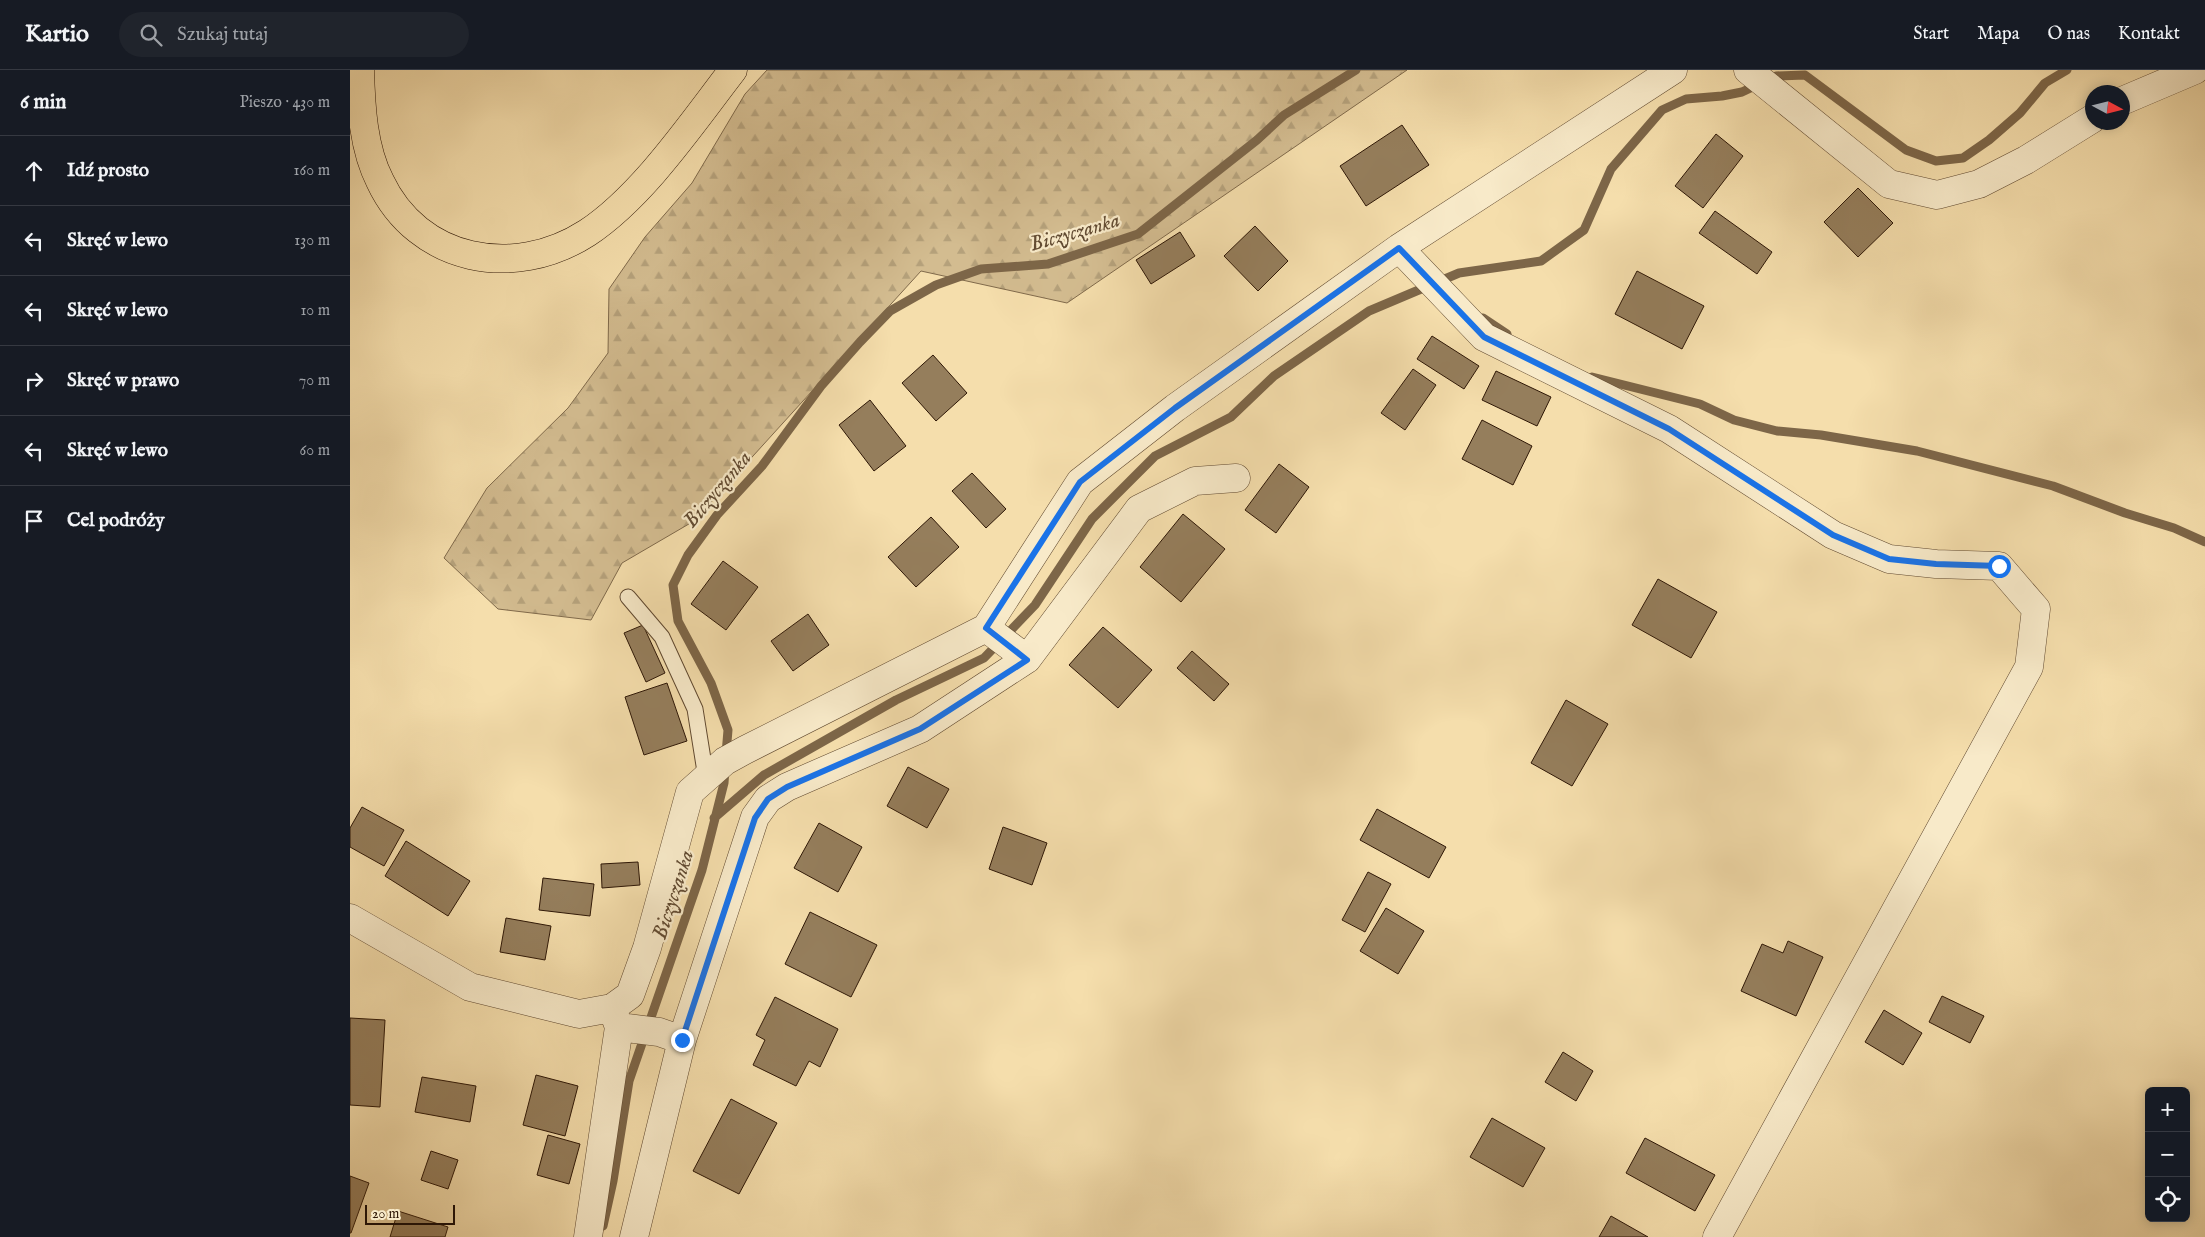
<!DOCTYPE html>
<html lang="pl">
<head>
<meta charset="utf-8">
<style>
	body { margin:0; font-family:"IM FELL English",serif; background:#20242c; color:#f1f3f6 }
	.controls { position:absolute; right:15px; bottom:15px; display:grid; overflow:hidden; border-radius:8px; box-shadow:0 2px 12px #0003 }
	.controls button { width:45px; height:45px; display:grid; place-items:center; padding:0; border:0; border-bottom:1px solid #363941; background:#171b24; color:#f1f3f6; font:25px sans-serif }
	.compass { position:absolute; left:1735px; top:15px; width:45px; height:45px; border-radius:50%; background:#171b24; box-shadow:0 2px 12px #0003; rotate:97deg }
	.scale { position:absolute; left:15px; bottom:12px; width:90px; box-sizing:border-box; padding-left:5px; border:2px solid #2e1706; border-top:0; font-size:14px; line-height:18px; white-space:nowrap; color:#2e1706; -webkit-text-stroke:4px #f8eac9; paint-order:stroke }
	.stop { position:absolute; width:15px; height:15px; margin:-11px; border:4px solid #1a73e8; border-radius:50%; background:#fff }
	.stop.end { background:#1a73e8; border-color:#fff; box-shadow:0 1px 5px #0008 }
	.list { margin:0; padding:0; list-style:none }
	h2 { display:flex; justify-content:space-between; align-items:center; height:65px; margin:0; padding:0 20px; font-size:21px }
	h2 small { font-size:16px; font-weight:400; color:#9ea1a6 }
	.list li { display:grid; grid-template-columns:32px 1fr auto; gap:15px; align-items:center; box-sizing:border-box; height:70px; padding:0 20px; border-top:1px solid #363941 }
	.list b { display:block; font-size:19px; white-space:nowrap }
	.list em { font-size:16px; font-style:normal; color:#9ea1a6 }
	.icon { flex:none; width:28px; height:28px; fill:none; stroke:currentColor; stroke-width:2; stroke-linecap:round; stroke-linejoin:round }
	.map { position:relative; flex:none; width:1855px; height:1167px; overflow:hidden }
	header { display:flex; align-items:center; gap:30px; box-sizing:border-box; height:70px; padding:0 25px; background:#171b24; border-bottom:1px solid #363941 }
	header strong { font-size:24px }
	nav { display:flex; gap:28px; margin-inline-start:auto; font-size:18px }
	.search { width:350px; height:45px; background:#20242c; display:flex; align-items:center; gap:12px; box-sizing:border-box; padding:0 18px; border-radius:28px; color:#9ea1a6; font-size:19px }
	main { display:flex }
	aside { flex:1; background:#171b24 }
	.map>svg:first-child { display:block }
</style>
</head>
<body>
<header>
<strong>Kartio</strong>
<div class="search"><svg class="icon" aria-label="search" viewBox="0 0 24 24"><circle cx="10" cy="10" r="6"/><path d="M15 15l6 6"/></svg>Szukaj tutaj</div>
<nav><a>Start</a><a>Mapa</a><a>O nas</a><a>Kontakt</a></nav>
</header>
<main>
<aside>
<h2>6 min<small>Pieszo · 430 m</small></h2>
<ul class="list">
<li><svg class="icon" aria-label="ahead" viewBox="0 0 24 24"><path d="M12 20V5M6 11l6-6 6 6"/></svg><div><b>Idź prosto</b></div><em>160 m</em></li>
<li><svg class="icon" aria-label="left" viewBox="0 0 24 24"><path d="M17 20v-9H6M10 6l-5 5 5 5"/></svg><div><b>Skręć w lewo</b></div><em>130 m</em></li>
<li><svg class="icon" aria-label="left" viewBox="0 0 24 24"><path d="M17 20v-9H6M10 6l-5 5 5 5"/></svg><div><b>Skręć w lewo</b></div><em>10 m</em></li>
<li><svg class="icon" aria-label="right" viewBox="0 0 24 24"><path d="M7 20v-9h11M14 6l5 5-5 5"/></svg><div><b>Skręć w prawo</b></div><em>70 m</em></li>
<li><svg class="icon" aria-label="left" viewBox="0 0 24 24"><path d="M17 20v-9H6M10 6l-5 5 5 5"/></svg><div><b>Skręć w lewo</b></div><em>60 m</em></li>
<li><svg class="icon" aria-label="arrive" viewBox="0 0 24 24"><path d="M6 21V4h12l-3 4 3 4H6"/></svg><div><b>Cel podróży</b></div></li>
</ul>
</aside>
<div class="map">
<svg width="1855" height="1167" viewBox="0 0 1855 1167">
	<defs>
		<pattern id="forest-firs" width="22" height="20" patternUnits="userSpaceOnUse" patternTransform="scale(1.25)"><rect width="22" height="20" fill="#d3bc90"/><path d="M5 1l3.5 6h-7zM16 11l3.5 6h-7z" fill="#b5a17b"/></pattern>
	</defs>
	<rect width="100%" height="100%" fill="#f5deac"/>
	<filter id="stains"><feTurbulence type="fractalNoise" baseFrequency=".004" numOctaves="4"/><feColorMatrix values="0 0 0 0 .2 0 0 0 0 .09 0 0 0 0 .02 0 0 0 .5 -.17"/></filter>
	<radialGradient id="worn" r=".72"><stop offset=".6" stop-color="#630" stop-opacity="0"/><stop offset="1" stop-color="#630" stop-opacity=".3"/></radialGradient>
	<path fill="url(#forest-firs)" stroke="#806a4b" d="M417,0H1057L717,233L571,201L344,451L272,493L241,550L148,539L94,488L137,418L218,338L258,283L259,219L295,167L342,113L395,24Z"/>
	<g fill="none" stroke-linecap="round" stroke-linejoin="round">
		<path stroke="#7d6648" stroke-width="9" d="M1133,248L1157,264
			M1242,307L1350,334L1384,350L1427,361L1471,365L1567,381L1703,416L1775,443L1824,458L1855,472
			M376,684L378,660L361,613L328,551L323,515L338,485L367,445L412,396L471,316L510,272L540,241L586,215L631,199L698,194L788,164L907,70L934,45L1006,0
			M364,748L414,705L546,630L634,588L685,535L742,449L805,386L881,347L924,306L1019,241L1109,203L1191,191L1234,160L1261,99L1312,40L1336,29L1372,26L1392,22L1426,6L1455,5L1556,80L1586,91L1613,88L1639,70L1670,43L1695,13L1717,0
			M253,1156L263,1111L279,1011L352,800L374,713L375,699"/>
	</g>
	<path fill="#957e5c" stroke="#2e1706" d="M1052,55L1079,95L1016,136L990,96Z
		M1366,64L1393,86L1353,138L1325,116Z
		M1508,118L1543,153L1508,187L1474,152Z
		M1365,141L1422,182L1407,204L1349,163Z
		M905,156L938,191L908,221L874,186Z
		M830,162L845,186L801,214L786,190Z
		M1287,201L1354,236L1332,279L1265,244Z
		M1082,266L1129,296L1114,319L1067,289Z
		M583,285L617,323L586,351L552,313Z
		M1063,299L1086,315L1055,360L1031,343Z
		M1146,301L1201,327L1187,356L1132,330Z
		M520,330L556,376L524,401L489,355Z
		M1132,350L1182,376L1163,415L1112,389Z
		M929,394L959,417L926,463L895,440Z
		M622,403L656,439L636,458L602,421Z
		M833,444L875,479L831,532L790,497Z
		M581,447L609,477L566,517L538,487Z
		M373,491L408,517L376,560L341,534Z
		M1308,509L1367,542L1341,588L1282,555Z
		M458,544L479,575L443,601L421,571Z
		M293,555L315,603L296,612L274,563Z
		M753,557L802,600L768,638L719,595Z
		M842,581L879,614L864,631L827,598Z
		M317,613L337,671L294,685L275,627Z
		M1216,630L1258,654L1222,716L1181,693Z
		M558,697L599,719L577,758L537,736Z
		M12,737L54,760L34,796L0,777V758Z
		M1027,739L1096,777L1079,808L1010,770Z
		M469,753L512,777L488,822L444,798Z
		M653,757L697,773L682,815L639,799Z
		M56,771L120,811L98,846L35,806Z
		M288,792L290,815L252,818L251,794Z
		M1018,802L1041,814L1015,862L992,850Z
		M193,808L244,814L240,846L189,840Z
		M1036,838L1074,861L1048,904L1010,881Z
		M460,842L527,875L501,927L435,894Z
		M156,848L201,856L195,890L150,882Z
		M1438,871L1473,887L1446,946L1391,921L1412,874L1433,883Z
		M1592,926L1634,946L1620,973L1579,952Z
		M425,927L488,959L470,997L459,991L446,1016L403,995L415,970L406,965Z
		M1534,940L1572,963L1553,995L1515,972Z
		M0,948L35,950L30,1037L0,1035Z
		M1213,982L1243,1001L1226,1031L1195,1012Z
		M186,1005L228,1016L215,1066L173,1055Z
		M72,1007L126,1016L120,1052L65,1042Z
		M381,1029L427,1053L389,1124L343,1101Z
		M1142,1048L1195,1078L1173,1117L1120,1087Z
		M198,1065L230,1074L219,1114L187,1105Z
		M1295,1068L1365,1105L1345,1141L1276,1103Z
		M81,1081L108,1090L98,1119L71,1110Z
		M0,1106L19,1113L1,1163H0Z
		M48,1141L98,1157L95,1167H40Z
		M1261,1146L1298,1167H1249Z"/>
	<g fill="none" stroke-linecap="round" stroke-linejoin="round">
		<defs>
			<path id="lane" d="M278,527L312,567L345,639L356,708"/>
			<path id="street" d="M1398,0L1539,114L1587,125L1629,114L1676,90L1742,49
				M1772,31L1845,0
				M1049,178L1134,267L1319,359L1483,465L1539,489L1586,494L1649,496L1686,539L1679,597L1367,1167
				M636,558L677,589
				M0,848L120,917L229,944L262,938L280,925L297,878L340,722L375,691L395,680L636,558L730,412L825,338L1049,178L1323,0
				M269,957L309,962L332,970
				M238,1167L269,957L262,938
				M284,1167L332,970L405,747L418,729L437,717L570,659L677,589L789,439L845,411L886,408"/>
			<path id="primary" d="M10,0C11,36 13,78 30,111C68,192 164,210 237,163C293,126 342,53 383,0"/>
		</defs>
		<use href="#lane" stroke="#604930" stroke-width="17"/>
		<use href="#street" stroke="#604930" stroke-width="29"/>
		<use href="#primary" stroke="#2e1706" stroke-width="29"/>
		<use href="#lane" stroke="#f8eac9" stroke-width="15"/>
		<use href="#street" stroke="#f8eac9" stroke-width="28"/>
		<use href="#primary" stroke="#f5deac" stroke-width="28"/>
	</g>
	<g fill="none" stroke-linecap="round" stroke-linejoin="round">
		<path stroke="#1a73e8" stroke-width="6" d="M332,970L405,748L418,729L437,717L570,659L677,590L636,558L730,412L825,338L1049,178L1134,267L1319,359L1483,465L1539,489L1586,494L1649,496"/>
	</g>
	<g text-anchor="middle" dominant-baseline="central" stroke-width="4.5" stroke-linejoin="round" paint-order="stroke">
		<g font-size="21" font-style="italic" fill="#624b32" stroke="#f8eac9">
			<text transform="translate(725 163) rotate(-16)">Biczyczanka</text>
			<text transform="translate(368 420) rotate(-50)">Biczyczanka</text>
			<text transform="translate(324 825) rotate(-72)">Biczyczanka</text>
		</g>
	</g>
	<rect width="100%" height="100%" filter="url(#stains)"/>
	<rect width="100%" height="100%" fill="url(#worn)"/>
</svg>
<div class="controls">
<button>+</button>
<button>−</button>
<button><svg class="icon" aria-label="locate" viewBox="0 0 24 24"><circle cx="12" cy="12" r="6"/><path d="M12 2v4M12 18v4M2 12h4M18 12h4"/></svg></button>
</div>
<svg class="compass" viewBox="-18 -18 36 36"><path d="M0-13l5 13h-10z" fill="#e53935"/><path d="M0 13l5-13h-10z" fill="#9ea1a6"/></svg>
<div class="scale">20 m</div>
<div class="stop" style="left:1649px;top:496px"></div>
<div class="stop end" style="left:332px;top:970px"></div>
</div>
</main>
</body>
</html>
